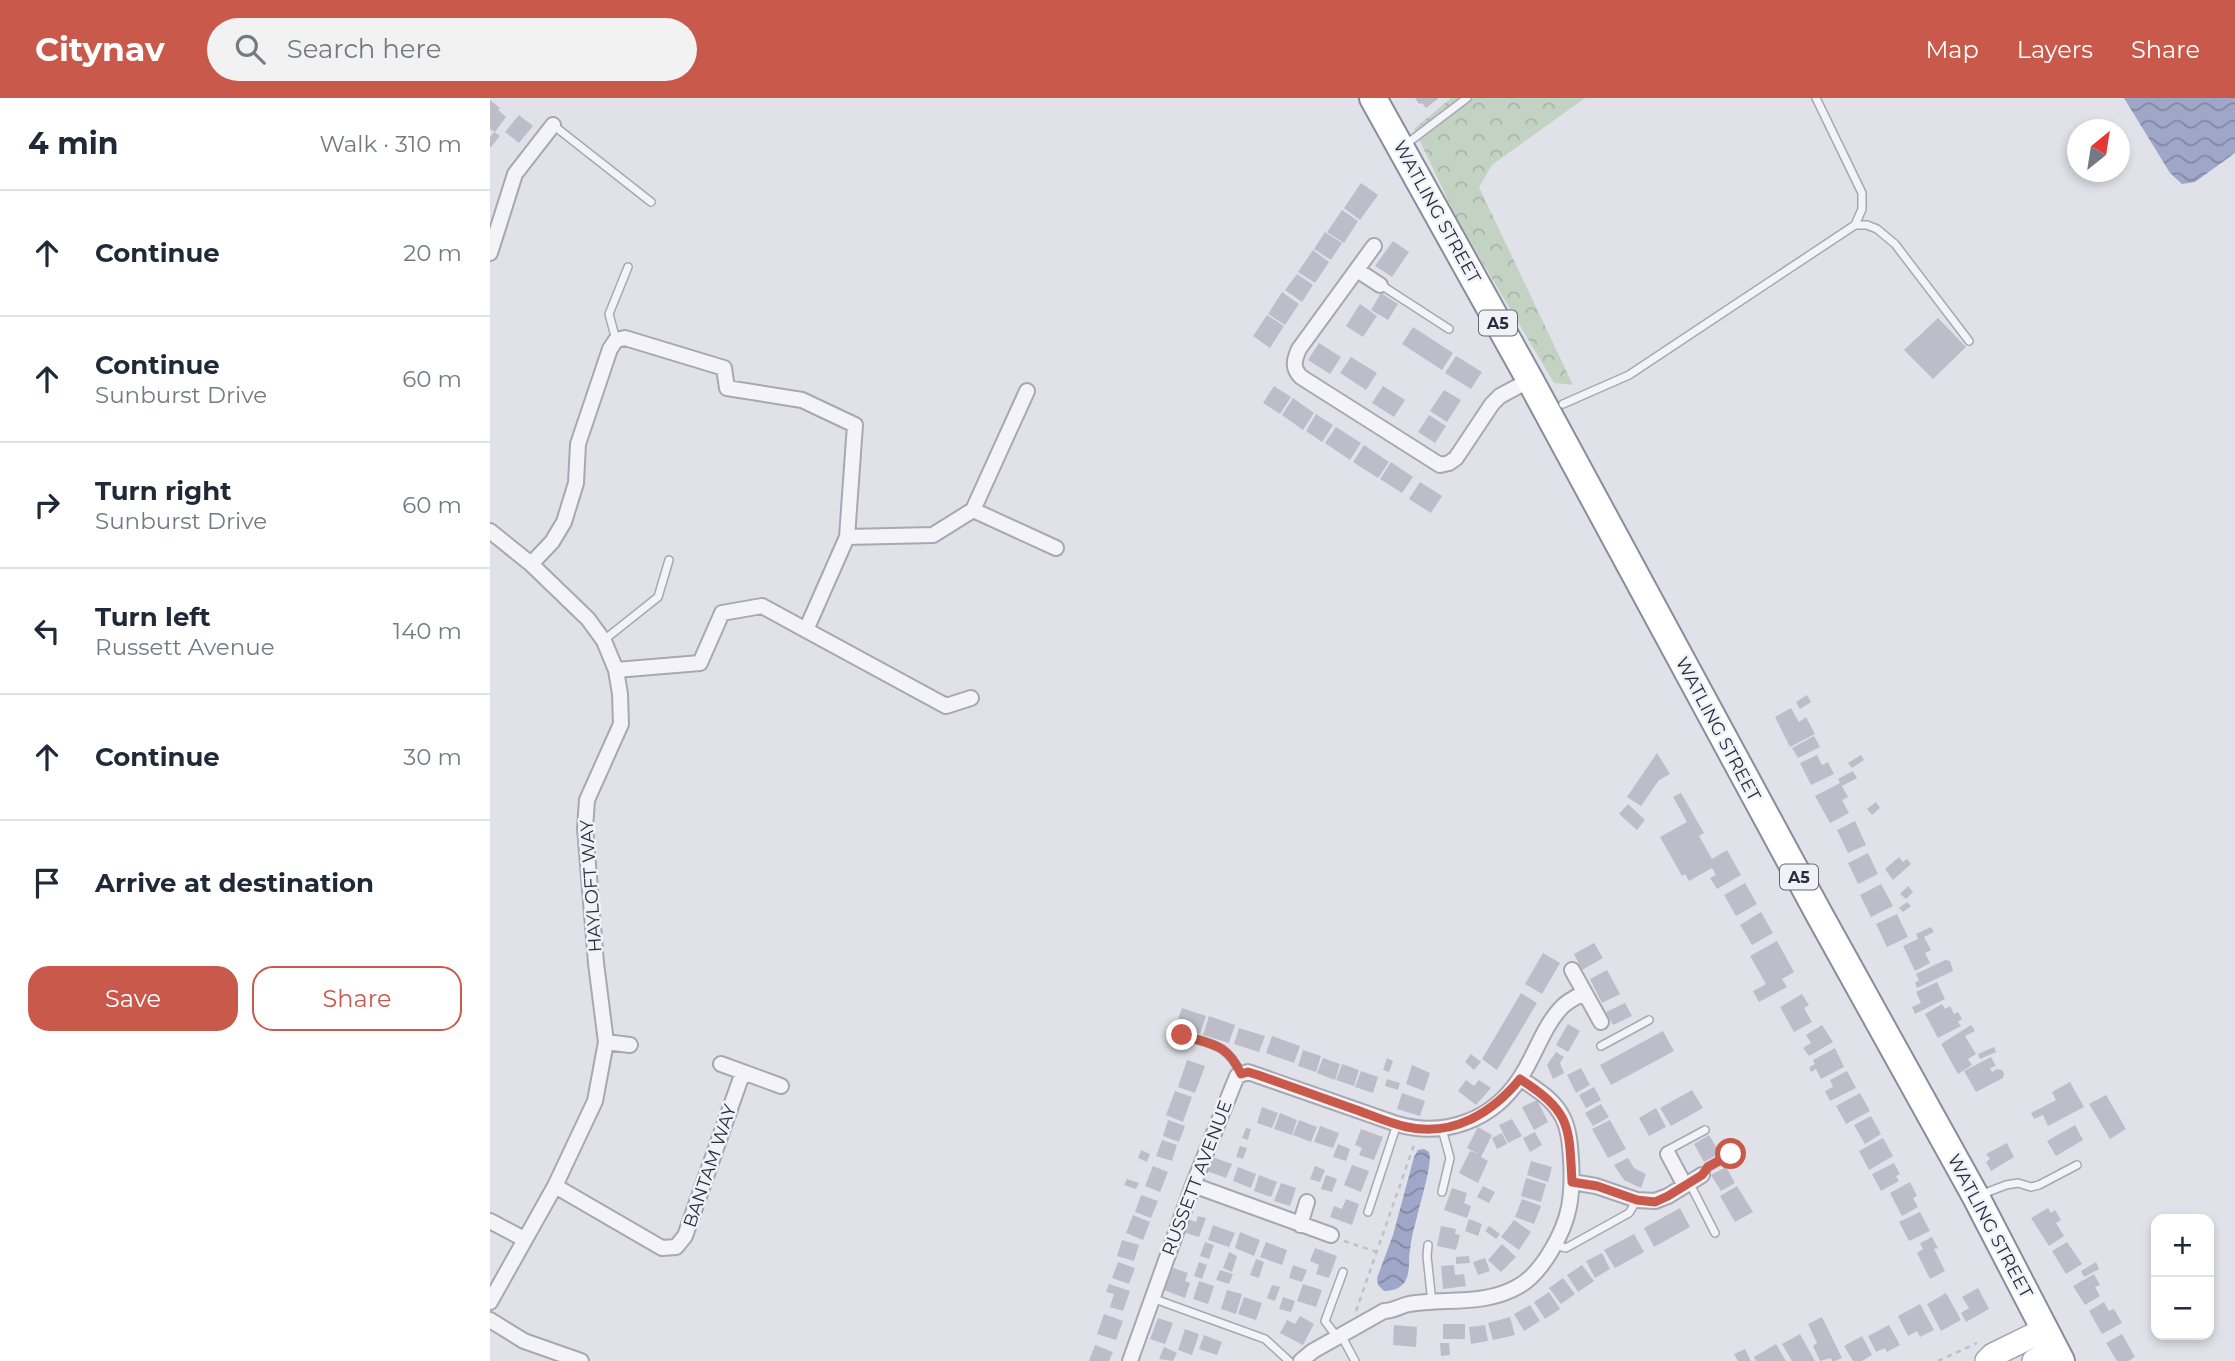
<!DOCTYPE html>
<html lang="en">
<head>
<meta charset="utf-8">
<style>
	body { margin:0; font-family:Montserrat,sans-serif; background:#f2f2f3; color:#1f2937 }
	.controls { position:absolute; right:21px; bottom:21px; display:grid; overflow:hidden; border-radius:14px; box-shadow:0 4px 10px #0003 }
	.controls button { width:63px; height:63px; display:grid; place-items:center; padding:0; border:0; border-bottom:2px solid #e0e1e3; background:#fff; color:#1f2937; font:35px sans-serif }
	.compass { position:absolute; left:1577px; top:21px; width:63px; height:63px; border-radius:50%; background:#fff; box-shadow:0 4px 10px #0003; rotate:30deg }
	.stop { position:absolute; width:21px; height:21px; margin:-16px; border:5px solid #c95a4b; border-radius:50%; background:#fff }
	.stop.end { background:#c95a4b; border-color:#fff; box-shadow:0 2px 7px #0008 }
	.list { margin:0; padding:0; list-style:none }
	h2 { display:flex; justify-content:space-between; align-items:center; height:91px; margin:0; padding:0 28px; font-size:30px }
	h2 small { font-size:23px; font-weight:400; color:#747a83 }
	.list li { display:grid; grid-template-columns:46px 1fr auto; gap:21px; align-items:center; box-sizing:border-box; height:126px; padding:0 28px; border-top:2px solid #e0e1e3 }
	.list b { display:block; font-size:26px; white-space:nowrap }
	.list p { margin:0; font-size:23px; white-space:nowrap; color:#747a83 }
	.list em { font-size:23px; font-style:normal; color:#747a83 }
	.actions { display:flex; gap:14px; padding:21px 28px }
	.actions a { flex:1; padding:16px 0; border:2px solid #c95a4b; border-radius:21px; text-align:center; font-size:24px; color:#c95a4b }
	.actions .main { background:#c95a4b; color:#fff }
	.icon { flex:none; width:38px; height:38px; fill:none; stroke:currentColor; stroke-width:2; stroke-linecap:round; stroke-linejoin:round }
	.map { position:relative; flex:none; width:1745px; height:1263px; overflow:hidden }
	header { display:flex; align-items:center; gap:42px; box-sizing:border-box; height:98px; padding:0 35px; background:#c95a4b; color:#fff }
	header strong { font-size:33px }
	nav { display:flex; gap:38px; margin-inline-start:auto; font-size:24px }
	.search { width:490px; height:63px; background:#f2f2f3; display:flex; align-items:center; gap:18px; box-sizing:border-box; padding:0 24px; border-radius:38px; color:#747a83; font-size:26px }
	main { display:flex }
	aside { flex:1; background:#fff }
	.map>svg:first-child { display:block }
</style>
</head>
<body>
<header>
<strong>Citynav</strong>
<div class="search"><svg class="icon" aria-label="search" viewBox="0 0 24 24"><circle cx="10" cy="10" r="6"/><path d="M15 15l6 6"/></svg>Search here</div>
<nav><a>Map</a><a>Layers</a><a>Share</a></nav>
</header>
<main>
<aside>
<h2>4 min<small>Walk · 310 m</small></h2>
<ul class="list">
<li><svg class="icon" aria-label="ahead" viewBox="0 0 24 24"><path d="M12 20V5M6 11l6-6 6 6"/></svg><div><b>Continue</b></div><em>20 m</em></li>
<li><svg class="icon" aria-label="ahead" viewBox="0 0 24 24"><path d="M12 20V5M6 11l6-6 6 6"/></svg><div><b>Continue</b><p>Sunburst Drive</p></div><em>60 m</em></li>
<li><svg class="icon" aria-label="right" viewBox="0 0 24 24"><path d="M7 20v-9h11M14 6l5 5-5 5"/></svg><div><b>Turn right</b><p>Sunburst Drive</p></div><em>60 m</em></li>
<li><svg class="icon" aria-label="left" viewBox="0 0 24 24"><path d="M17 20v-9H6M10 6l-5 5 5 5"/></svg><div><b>Turn left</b><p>Russett Avenue</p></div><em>140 m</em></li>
<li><svg class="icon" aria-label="ahead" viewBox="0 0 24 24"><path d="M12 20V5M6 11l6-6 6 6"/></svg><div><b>Continue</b></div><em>30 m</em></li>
<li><svg class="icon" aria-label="arrive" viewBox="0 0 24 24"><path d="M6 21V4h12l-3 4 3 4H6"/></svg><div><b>Arrive at destination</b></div></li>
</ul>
<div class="actions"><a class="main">Save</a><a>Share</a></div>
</aside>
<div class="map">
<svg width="1745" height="1263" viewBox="0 0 1745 1263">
	<defs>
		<pattern id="forest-crowns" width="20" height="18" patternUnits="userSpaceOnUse" patternTransform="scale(1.75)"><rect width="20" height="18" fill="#c3d3c3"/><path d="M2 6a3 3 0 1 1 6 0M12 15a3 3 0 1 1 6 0" fill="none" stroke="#a8b5a9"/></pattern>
		<pattern id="water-waves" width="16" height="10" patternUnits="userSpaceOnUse" patternTransform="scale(1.75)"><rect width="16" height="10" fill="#9ea7c8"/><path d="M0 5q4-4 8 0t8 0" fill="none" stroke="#8188a4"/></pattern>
	</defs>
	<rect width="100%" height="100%" fill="#e1e2e9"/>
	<path fill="url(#forest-crowns)" d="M961,0H1095L1002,67L989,89L1083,287L1064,285L969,125L924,31Z"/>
	<path fill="url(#water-waves)" d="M1634,0H1745V55L1705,84L1692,86L1680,75Z
		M934,1051L939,1054C943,1065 930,1105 927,1119C924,1130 921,1141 920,1152C918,1163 921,1175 914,1185C909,1191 902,1193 894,1193L888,1187L887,1180L903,1137L924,1059L928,1052Z"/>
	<path fill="#bcbdc9" d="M925,0H949L936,10L932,5L929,6Z
		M0,2L10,10L8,12L16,19L5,34L0,31Z
		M29,17L43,28L29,45L15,34Z
		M4,34L10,38L0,50V39Z
		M871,85L888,97L870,122L854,110Z
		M852,112L868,123L854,145L837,134Z
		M835,134L852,145L841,162L824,151Z
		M903,143L919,154L902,179L885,168Z
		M823,152L839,164L825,185L808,174Z
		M807,176L823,187L812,204L795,192Z
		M792,194L809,206L795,227L778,216Z
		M891,195L908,206L898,222L881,212Z
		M870,206L887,218L873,239L856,228Z
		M777,217L794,228L780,250L763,238Z
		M1448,220L1476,249L1443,281L1414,252Z
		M923,229L963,255L952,272L912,246Z
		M829,245L851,259L840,276L818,262Z
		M966,258L992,274L981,291L955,275Z
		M861,259L887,275L876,292L850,275Z
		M784,288L801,299L790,316L773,305Z
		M893,288L915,302L904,319L882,305Z
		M954,292L971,302L957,324L940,313Z
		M803,300L824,315L813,332L792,317Z
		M826,316L843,327L832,344L816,333Z
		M939,317L956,328L945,345L928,334Z
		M846,329L871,345L860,362L835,345Z
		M874,347L899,364L888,380L863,364Z
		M901,364L923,379L912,395L890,381Z
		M930,384L952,398L941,415L919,401Z
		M1317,597L1321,604L1310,611L1306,604Z
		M1301,610L1309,624L1316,619L1325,636L1300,649L1285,619Z
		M1324,638L1330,649L1308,660L1302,650Z
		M1167,655L1180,676L1169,682L1151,708L1137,699Z
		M1327,657L1332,667L1338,664L1344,676L1321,687L1310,665Z
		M1371,657L1374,662L1362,670L1358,665Z
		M1363,673L1367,680L1352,688L1358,699L1352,702L1359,715L1340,725L1325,698L1350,685L1348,681Z
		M1191,695L1214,735L1209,738L1222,761L1237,752L1251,777L1227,791L1220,780L1226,777L1222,770L1199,783L1195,776L1192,778L1170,739L1197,724L1183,699Z
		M1386,704L1390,710L1382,717L1377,711Z
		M1138,706L1155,722L1147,732L1129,716Z
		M1365,723L1376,747L1358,755L1347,732Z
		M1378,755L1388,776L1368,786L1358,765Z
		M1409,759L1413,764L1417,761L1421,766L1403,782L1395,771Z
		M1255,785L1267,806L1246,818L1234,797Z
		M1391,786L1403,808L1381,819L1370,797Z
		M1418,788L1423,794L1416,801L1410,796Z
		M1417,804L1421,808L1413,814L1409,810Z
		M1271,814L1283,835L1262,847L1250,827Z
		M1407,816L1418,839L1397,849L1386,826Z
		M1441,829L1444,834L1434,839L1441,852L1435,855L1440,865L1425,873L1413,848L1428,841L1426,836Z
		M1287,843L1304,874L1292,881L1297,889L1269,904L1263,893L1276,886L1260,858Z
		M1104,845L1113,860L1092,872L1084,856Z
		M1053,855L1070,865L1052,896L1035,886Z
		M1455,862L1460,863L1463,873L1427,890L1425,885L1429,882L1426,876Z
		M1117,872L1130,896L1112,905L1100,881Z
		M1447,884L1455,901L1425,916L1422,909L1431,905L1426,894Z
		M1031,895L1047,905L1007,972L992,961Z
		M1312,896L1319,907L1314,910L1322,924L1304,934L1290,909Z
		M1135,905L1142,918L1123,927L1116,914Z
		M1452,906L1455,911L1460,908L1464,916L1468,914L1472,921L1468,924L1471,928L1448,940L1435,916Z
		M692,910L716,918L710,936L686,927Z
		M719,918L745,927L739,945L713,937Z
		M1078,926L1090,933L1078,954L1066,947Z
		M1332,927L1343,944L1319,958L1313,950L1321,945L1316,937Z
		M1481,927L1485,933L1475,938L1486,956L1478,961L1482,967L1468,976L1451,946Z
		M749,930L775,938L769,954L744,946Z
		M1173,933L1184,953L1121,987L1110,967Z
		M782,938L810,948L804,965L776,955Z
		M1504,949L1506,954L1490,961L1488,956Z
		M1345,950L1354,969L1331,981L1326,971L1321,974L1319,969L1325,966L1323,962Z
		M813,952L831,958L826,974L808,968Z
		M1066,954L1074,959L1070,965L1074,975L1063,981L1057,967Z
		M981,956L991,964L984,972L975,964Z
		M1501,959L1506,968L1500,970L1502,974L1507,971L1512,972L1514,976L1513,980L1486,994L1474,973Z
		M833,960L850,966L845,982L827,975Z
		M897,960L903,963L899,974L893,972Z
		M697,962L715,968L705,995L688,989Z
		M852,966L869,972L864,988L846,982Z
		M922,967L940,975L934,993L916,986Z
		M1091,970L1100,987L1086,995L1077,977Z
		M871,973L888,979L883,995L865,989Z
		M1357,973L1366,990L1340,1003L1335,993L1343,989L1340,982Z
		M897,981L910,985L908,992L895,988Z
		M976,982L984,988L989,982L1001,990L986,1007L968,993Z
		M1580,984L1594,1009L1558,1028L1553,1017L1544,1021L1541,1015L1566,1002L1562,994Z
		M1104,989L1111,1002L1096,1010L1089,997Z
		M1202,992L1213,1010L1181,1028L1170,1010Z
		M685,993L702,999L693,1024L676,1017Z
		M912,995L935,1003L930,1018L907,1011Z
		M1370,995L1380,1013L1356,1026L1346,1008Z
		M1616,997L1636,1031L1620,1041L1599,1006Z
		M1047,1002L1058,1024L1044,1032L1032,1009Z
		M1111,1006L1119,1019L1103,1028L1095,1015Z
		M772,1009L788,1015L782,1030L767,1025Z
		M1166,1010L1176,1029L1159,1038L1149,1020Z
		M790,1015L807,1022L802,1037L784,1031Z
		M1381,1018L1391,1036L1375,1046L1364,1027Z
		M1022,1021L1032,1038L1018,1045L1009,1027Z
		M678,1022L695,1028L689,1044L673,1038Z
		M809,1022L827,1029L821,1044L803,1037Z
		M1120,1022L1136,1051L1118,1060L1102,1031Z
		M1585,1027L1593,1042L1566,1058L1557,1043Z
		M830,1028L849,1035L843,1050L824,1044Z
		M988,1029L1002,1037L991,1059L998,1063L988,1085L969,1075L980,1053L988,1056L977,1050Z
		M756,1030L761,1031L758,1042L752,1040Z
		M871,1031L893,1039L884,1062L869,1057L872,1050L865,1047Z
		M1045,1034L1052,1047L1040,1054L1033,1040Z
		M1012,1035L1017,1046L1007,1051L1002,1040Z
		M1219,1037L1230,1055L1214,1064L1204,1046Z
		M1393,1040L1403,1058L1379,1072L1369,1053Z
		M672,1042L687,1047L682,1063L666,1058Z
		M1517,1045L1524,1059L1501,1073L1496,1064L1500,1061L1496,1056Z
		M848,1046L860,1051L856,1063L843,1059Z
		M750,1048L757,1050L753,1061L746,1059Z
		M651,1052L660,1056L657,1064L648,1060Z
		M722,1059L742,1066L736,1080L717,1073Z
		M1138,1060L1144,1070L1156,1076L1151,1090L1134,1082L1124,1067Z
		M1041,1063L1062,1069L1058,1084L1037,1077Z
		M1404,1065L1410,1076L1406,1078L1409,1083L1391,1093L1382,1076Z
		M862,1067L879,1073L871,1094L854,1087Z
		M663,1068L678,1074L670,1094L655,1088Z
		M825,1068L835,1072L830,1084L820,1081Z
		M748,1069L766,1076L761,1090L743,1083Z
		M1236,1069L1245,1085L1231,1093L1221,1077Z
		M769,1077L787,1084L781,1099L764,1093Z
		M836,1077L847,1081L842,1094L831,1091Z
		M1036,1080L1056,1086L1051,1104L1031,1098Z
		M637,1081L649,1085L646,1091L634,1087Z
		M1420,1084L1427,1098L1423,1100L1428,1109L1412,1118L1400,1095Z
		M791,1085L806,1090L800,1108L784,1103Z
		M993,1088L1005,1094L999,1105L987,1099Z
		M1247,1088L1263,1114L1245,1124L1230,1098Z
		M962,1090L977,1095L974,1105L981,1108L977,1120L954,1112Z
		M651,1097L668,1103L661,1120L645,1114Z
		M856,1101L869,1106L862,1127L840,1119L844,1108L852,1111Z
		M1032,1101L1051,1108L1044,1126L1025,1119Z
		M1190,1110L1200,1129L1164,1149L1154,1130Z
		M1558,1110L1561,1115L1565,1112L1571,1122L1566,1125L1574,1138L1559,1148L1541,1120Z
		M1430,1114L1440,1133L1419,1143L1409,1124Z
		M643,1117L660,1124L653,1142L636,1135Z
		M708,1118L716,1120L709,1139L693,1134L698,1121L706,1124Z
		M979,1121L992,1126L988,1138L975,1133Z
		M1024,1122L1041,1134L1029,1152L1011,1139Z
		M723,1127L745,1135L739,1149L718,1142Z
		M951,1128L966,1131L965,1136L970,1137L966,1152L947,1148Z
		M999,1128L1010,1136L1006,1141L995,1133Z
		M750,1134L770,1142L764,1158L745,1150Z
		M1144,1136L1154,1154L1125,1170L1114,1152Z
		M1442,1139L1448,1150L1444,1151L1455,1173L1440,1181L1427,1155L1433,1151L1430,1145Z
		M632,1142L649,1147L644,1163L627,1158Z
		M715,1144L724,1147L719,1161L710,1158Z
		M776,1144L797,1152L792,1167L770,1159Z
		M1577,1144L1592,1166L1576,1176L1562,1153Z
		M1012,1146L1026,1159L1011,1174L998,1162Z
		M825,1150L847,1158L839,1180L826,1176L829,1167L820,1163Z
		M739,1154L747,1158L742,1174L733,1170Z
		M1112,1155L1120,1171L1105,1180L1096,1163Z
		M979,1158L980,1165L966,1166V1159Z
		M995,1160L1000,1173L988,1177L983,1164Z
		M766,1161L774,1164L769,1180L760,1177Z
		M628,1164L645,1170L639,1186L622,1180Z
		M709,1164L717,1167L712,1181L704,1178Z
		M1606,1164L1609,1171L1594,1179L1591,1173Z
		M803,1167L817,1172L812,1184L799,1180Z
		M964,1167L965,1177L974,1176L976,1188L953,1191L951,1168Z
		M1092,1167L1104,1183L1088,1194L1077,1177Z
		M683,1170L698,1175L695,1183L700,1185L695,1200L674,1192Z
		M730,1172L743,1176L739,1186L726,1182Z
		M1604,1176L1610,1187L1605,1189L1610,1198L1595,1207L1583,1188Z
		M1073,1180L1085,1196L1071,1206L1059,1190Z
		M709,1183L724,1188L718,1206L703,1201Z
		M619,1186L640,1193L633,1213L620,1209L624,1196L616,1194Z
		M813,1186L832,1192L826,1209L807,1203Z
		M782,1187L790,1189L785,1203L777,1200Z
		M1488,1190L1499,1211L1476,1224L1471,1215L1479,1210L1472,1199Z
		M737,1192L752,1196L746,1216L731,1211Z
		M1059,1194L1070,1211L1055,1221L1044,1204Z
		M1456,1195L1471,1222L1451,1233L1437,1206Z
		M754,1199L772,1205L766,1222L748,1216Z
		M793,1199L805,1203L801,1214L789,1211Z
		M1614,1204L1619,1213L1624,1211L1632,1225L1612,1236L1599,1213Z
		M1430,1206L1444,1232L1430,1239L1427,1233L1418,1238L1408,1218Z
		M1040,1207L1050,1223L1034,1233L1024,1216Z
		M614,1216L633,1223L626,1242L607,1236Z
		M810,1218L824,1226L813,1247L790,1235L797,1222L805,1226Z
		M1020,1219L1025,1237L1003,1242L998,1225Z
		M1332,1219L1352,1260L1345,1263H1342L1341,1260L1330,1263L1323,1248L1327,1245L1318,1226Z
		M668,1220L683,1225L675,1246L660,1241Z
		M953,1226H975V1241H953Z
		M904,1227L927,1229L926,1249L903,1247Z
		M995,1227L998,1243L981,1246L979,1229Z
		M1399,1227L1410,1247L1397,1254L1395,1250L1386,1254L1378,1238Z
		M695,1231L709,1236L702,1257L688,1252Z
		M1310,1236L1325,1263H1302L1292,1246Z
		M1632,1236L1645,1259L1638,1263H1627L1616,1245Z
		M714,1237L732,1244L727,1257L709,1251Z
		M1372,1238L1382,1257L1372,1263H1363L1354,1248Z
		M950,1245H959L960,1257L951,1258Z
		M1286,1246L1296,1263H1266L1264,1259Z
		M605,1247L623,1254L619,1263H599Z
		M674,1249L687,1255L683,1263L669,1261Z
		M1255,1251L1261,1263H1248L1244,1256Z"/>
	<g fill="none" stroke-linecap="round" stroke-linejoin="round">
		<defs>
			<path id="lane" d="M1326,0L1372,95V111L1365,127
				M63,27L161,104
				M915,47L977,0
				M891,187L959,231
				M126,242L119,216L138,169
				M1073,306L1139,277L1365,127H1377L1387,131L1405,146L1479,243
				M114,542L168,499L179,462
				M692,937C722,947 737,945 751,976
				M1111,948L1159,922
				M1178,1055V1052L1215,1032
				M1212,1077L1218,1069L1241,1056
				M1199,1084L1225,1135
				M952,1094L960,1060L952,1031
				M1490,1097L1516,1087L1528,1085L1541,1089L1549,1087L1587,1067
				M878,1114L907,1026
				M938,1147L937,1158L942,1205
				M1065,1147L1076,1150L1139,1115L1147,1102
				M662,1200L775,1241L799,1263
				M851,1237L865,1263
				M847,1239L835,1223L853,1174"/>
			<path id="street" d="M884,148L809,251C804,262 802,270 811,279L950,367L959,365L966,360L1002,306L1010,298L1040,282
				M0,155L25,76L63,27
				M867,172L890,187
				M483,412L566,450
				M0,433L41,466L98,521L114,543L126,572L130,596L131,626L97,702L95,730L106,865L116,944L105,1003L65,1088L0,1204
				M357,439L443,437L483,412L537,293
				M41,466L62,444L74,424L86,385L88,346L120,251L126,242L135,240L234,270L237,290L312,302L365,327L357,439L316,532L272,508L232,515L210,565L126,572
				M316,532L456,608L481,600
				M1082,872L1111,924
				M116,944L140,947
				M231,966L291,988
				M1178,1056L1194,1086
				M1082,1084L1106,1088L1147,1102L1165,1103L1178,1098L1212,1077
				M703,1087L841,1137
				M65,1088L172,1150L186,1149L195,1138L253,974
				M0,1123L34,1141
				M810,1127L817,1104
				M0,1222L34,1243L91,1263
				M640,1263L703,1087L747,978L758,974L907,1026C955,1040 1003,1022 1030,980C1045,958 1053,929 1071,910C1077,903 1086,899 1094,895
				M811,1263L823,1253L894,1213C903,1213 910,1208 919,1206C956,1200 995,1208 1029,1188C1052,1175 1074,1135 1079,1109C1082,1093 1082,1077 1081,1061C1080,1047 1079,1032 1073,1020C1064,1001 1047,992 1030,980"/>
			<path id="primary" d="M1497,1263L1503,1257L1554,1232
				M1544,1263L1564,1252"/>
			<path id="highway" d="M883,0L1040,282L1329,816L1486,1099L1571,1263"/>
		</defs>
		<use href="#lane" stroke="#a6a8b3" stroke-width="10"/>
		<use href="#street" stroke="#a6a8b3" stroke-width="18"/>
		<use href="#primary" stroke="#a1a4b5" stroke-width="26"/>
		<use href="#highway" stroke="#898c9f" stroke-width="30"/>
		<path stroke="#bfc0c8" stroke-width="2.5" stroke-dasharray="5 5" stroke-linecap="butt" d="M854,1143L887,1154
			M866,1213L925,1044
			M1448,1263L1487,1245"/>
		<use href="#lane" stroke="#f4f4f8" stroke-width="7"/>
		<use href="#street" stroke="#f4f4f8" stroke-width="14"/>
		<use href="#primary" stroke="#fff" stroke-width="23"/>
		<use href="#highway" stroke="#fff" stroke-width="26"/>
	</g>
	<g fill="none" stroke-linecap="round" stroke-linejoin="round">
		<path stroke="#c95a4b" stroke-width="9" d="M692,937C722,947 737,945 751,976L758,974L768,977C799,988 830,999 861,1010C879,1016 898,1025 917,1029C963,1039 1002,1015 1030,981C1081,1014 1079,1027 1082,1084L1107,1088L1147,1102L1165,1104L1178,1098L1212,1077L1218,1069L1241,1056"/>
	</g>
	<g text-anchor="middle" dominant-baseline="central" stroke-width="5" stroke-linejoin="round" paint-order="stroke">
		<g fill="#f1f2f7" stroke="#666777" stroke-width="2">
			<rect x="989" y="212.5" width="38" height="25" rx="5"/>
			<rect x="1290" y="766.5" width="38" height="25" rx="5"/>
		</g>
		<g font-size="16" font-weight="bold" fill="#2a2c40">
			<text x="1008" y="225">A5</text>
			<text x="1309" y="779">A5</text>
		</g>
		<g font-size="18" fill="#2a2c40" stroke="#f1f2f7">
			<text transform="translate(947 114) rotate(61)">WATLING STREET</text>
			<text transform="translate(1228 631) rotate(62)">WATLING STREET</text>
			<text transform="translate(101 788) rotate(-94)">HAYLOFT WAY</text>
			<text transform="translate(220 1068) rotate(-71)">BANTAM WAY</text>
			<text transform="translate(707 1080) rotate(-69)">RUSSETT AVENUE</text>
			<text transform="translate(1500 1128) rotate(62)">WATLING STREET</text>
		</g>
	</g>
</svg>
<div class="controls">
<button>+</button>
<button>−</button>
</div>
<svg class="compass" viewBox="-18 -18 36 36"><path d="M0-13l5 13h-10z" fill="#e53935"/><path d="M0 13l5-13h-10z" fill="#747a83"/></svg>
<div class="stop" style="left:1241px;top:1056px"></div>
<div class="stop end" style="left:692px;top:937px"></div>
</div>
</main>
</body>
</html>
